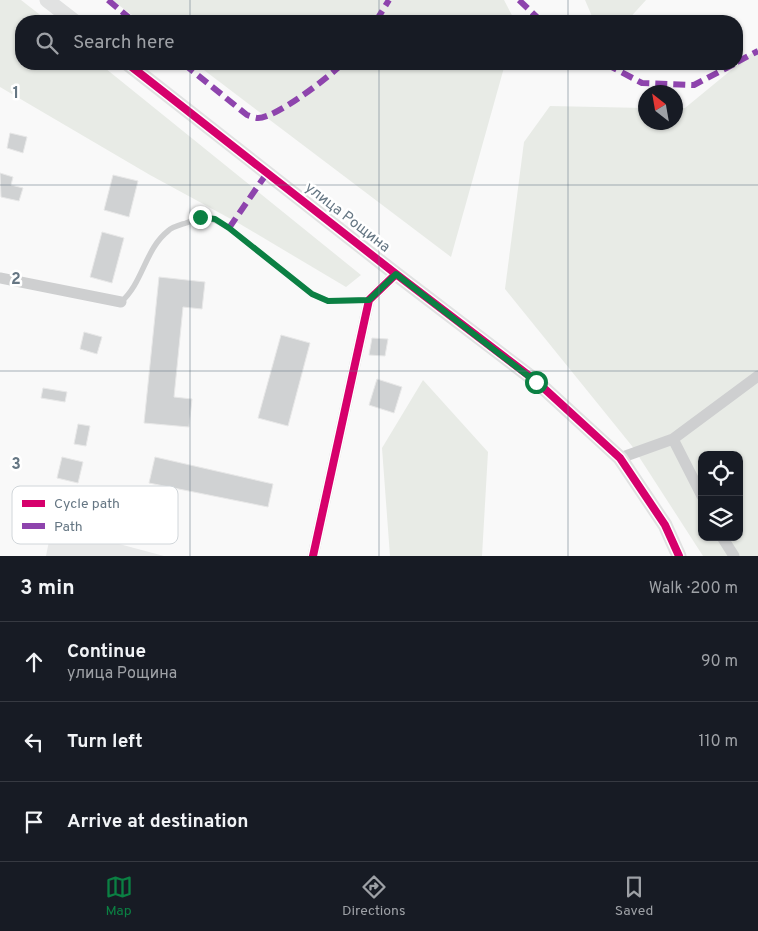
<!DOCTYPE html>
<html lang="en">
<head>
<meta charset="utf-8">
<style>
	body { margin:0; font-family:Overpass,sans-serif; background:#242831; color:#f1f3f6 }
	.controls { position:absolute; right:15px; bottom:15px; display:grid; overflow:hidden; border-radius:10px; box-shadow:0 1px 4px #0004 }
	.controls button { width:45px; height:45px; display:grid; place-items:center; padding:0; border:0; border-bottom:1px solid #363941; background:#171b24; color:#f1f3f6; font:25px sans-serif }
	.compass { position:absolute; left:638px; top:85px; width:45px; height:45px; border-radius:50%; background:#171b24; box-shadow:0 1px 4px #0004; rotate:329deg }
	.stop { position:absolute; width:15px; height:15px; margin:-11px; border:4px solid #0b8043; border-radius:50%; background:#fff }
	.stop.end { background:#0b8043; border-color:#fff; box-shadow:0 1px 5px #0008 }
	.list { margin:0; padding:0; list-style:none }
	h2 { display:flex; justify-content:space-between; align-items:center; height:65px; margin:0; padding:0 20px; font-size:21px }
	h2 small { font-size:16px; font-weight:400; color:#9ea1a6 }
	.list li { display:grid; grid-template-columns:32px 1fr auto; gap:15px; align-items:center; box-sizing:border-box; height:80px; padding:0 20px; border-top:1px solid #363941 }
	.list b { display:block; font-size:19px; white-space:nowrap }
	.list p { margin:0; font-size:16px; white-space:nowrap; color:#9ea1a6 }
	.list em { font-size:16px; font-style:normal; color:#9ea1a6 }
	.icon { flex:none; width:28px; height:28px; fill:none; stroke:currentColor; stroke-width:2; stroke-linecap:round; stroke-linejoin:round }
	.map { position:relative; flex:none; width:758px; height:556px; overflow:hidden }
	.search { position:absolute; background:#171b24; box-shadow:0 1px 4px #0004; left:15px; right:15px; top:15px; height:55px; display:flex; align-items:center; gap:12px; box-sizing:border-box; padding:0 18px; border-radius:20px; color:#9ea1a6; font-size:19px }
	.sheet { height:305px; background:#171b24 }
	nav { display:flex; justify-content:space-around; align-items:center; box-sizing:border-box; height:70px; border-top:1px solid #363941; background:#171b24; font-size:14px; color:#9ea1a6 }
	nav a { display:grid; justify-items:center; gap:2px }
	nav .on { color:#0b8043 }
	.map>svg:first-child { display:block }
</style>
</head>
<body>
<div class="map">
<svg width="758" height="556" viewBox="0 0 758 556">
	<rect width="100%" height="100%" fill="#f9f9f9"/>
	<path fill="#e8e9e9" d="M52,526L164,556H46Z"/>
	<path fill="#e8ebe6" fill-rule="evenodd" d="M0,0H21L48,21H21V64H100L361,275L346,287L240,224L150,175L0,87Z
		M112,0H504L515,21H140Z
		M585,0H646L627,21H594Z
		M758,48V556H703L632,446L505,289L524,142L550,106L645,108L646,122H676V108H685ZM702,455H739V537H702Z
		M196,64H505L451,257Z
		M423,380L488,452L482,556H390L382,448Z"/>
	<path fill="#d0d2d3" stroke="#e8e8e8" d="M10,133L27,137L23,153L7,148Z
		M0,173L13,177L11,185L23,188L19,201L1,197Z
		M113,175L138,181L129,217L104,210Z
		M102,232L124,238L112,283L90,277Z
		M159,277L205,282L202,309L183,307L174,397L192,399L189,427L144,423Z
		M84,332L102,337L97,354L80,349Z
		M281,335L310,343L288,426L258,418Z
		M372,338L388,339L385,356L369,355Z
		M377,379L402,387L394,413L369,405Z
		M43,388L67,392L65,402L41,398Z
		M78,424L90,426L86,446L74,444Z
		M62,457L83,462L78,483L57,478Z
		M155,457L273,484L268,507L149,483Z"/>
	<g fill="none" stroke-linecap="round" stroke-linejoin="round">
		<path stroke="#cecfd0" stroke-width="5.5" d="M121,302C143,283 145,249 168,231C172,227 180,225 186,223C206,215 211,217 229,228L312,294L328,301L369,300"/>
		<path stroke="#cecfd0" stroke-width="11" d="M0,278L121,302
			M620,458L673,439
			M702,496L673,439L758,376
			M722,537L734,556
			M313,556L369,300L396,274"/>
		<path stroke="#e1e2e2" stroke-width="15" d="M47,0L74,21
			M128,64L396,274L536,381L620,458L665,525L679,556"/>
		<path stroke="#8e44ad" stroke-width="6" stroke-dasharray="12 6" stroke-linecap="butt" d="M108,0L133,21
			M519,0L541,21
			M376,21L389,0
			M737,62L758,51
			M184,64L247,115C250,116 255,118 258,118C276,118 329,77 342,64
			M606,64L642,83L694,85L734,64
			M229,228L267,173"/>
		<defs>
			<path id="cycleway" d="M128,64L396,274L536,381L620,458L665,525L679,556
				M313,556L369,300L396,274"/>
		</defs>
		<use href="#cycleway" stroke="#fff" stroke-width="11"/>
		<use href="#cycleway" stroke="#d6006c" stroke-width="8"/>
	</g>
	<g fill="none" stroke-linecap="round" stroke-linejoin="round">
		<path stroke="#0b8043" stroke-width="6" d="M200,217L215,219L229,228L312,294L328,301L369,300L396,274L536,382"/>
	</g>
	<path fill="none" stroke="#657683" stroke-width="1" stroke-opacity="0.55" d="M190,0V21M379,0V21M568,0V21M190,64V556M379,64V556M568,64V556M0,185H758M0,371H758"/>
	<g text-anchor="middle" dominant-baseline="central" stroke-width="5" stroke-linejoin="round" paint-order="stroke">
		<g font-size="15" fill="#657683" stroke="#fff">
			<text transform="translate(347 218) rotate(38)">улица Рощина</text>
		</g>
	</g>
	<rect x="12" y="486" width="166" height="58" rx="8" fill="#fff" stroke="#d1d6da" stroke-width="1"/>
	<rect x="22" y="500" width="23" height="7" fill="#d6006c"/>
	<rect x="22" y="523" width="23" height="6" fill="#8e44ad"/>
	<g font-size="14" fill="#657683">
		<text x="54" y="508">Cycle path</text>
		<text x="54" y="531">Path</text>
	</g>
	<g font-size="16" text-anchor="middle" font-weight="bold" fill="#657683" stroke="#fff" stroke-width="5" stroke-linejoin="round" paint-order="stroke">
		<text x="16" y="98">1</text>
		<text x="16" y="284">2</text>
		<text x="16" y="469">3</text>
	</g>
</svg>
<div class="controls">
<button><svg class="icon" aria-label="locate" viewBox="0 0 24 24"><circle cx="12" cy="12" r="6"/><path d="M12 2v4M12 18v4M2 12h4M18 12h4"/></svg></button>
<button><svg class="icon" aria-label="layers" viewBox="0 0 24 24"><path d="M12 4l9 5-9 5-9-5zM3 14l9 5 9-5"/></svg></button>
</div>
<svg class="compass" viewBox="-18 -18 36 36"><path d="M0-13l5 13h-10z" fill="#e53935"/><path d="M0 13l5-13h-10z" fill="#9ea1a6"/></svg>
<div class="stop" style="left:536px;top:382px"></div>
<div class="stop end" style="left:200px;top:217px"></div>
<div class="search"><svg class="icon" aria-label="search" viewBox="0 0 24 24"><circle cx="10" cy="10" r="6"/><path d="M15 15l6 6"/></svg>Search here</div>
</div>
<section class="sheet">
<h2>3 min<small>Walk · 200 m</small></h2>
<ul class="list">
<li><svg class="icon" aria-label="ahead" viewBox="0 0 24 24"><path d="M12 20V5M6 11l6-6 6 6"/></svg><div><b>Continue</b><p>улица Рощина</p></div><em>90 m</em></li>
<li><svg class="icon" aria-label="left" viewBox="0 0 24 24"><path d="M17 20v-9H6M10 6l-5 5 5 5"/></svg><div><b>Turn left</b></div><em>110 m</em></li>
<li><svg class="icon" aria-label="arrive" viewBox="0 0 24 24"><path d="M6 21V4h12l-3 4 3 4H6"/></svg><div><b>Arrive at destination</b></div></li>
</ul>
</section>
<nav>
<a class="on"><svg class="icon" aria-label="map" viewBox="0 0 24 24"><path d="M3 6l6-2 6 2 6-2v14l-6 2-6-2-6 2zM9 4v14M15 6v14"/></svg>Map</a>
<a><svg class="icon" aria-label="directions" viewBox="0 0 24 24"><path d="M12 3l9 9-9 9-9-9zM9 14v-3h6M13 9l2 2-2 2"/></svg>Directions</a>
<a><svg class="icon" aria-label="saved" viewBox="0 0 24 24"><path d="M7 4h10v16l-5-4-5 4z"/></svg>Saved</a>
</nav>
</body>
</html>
